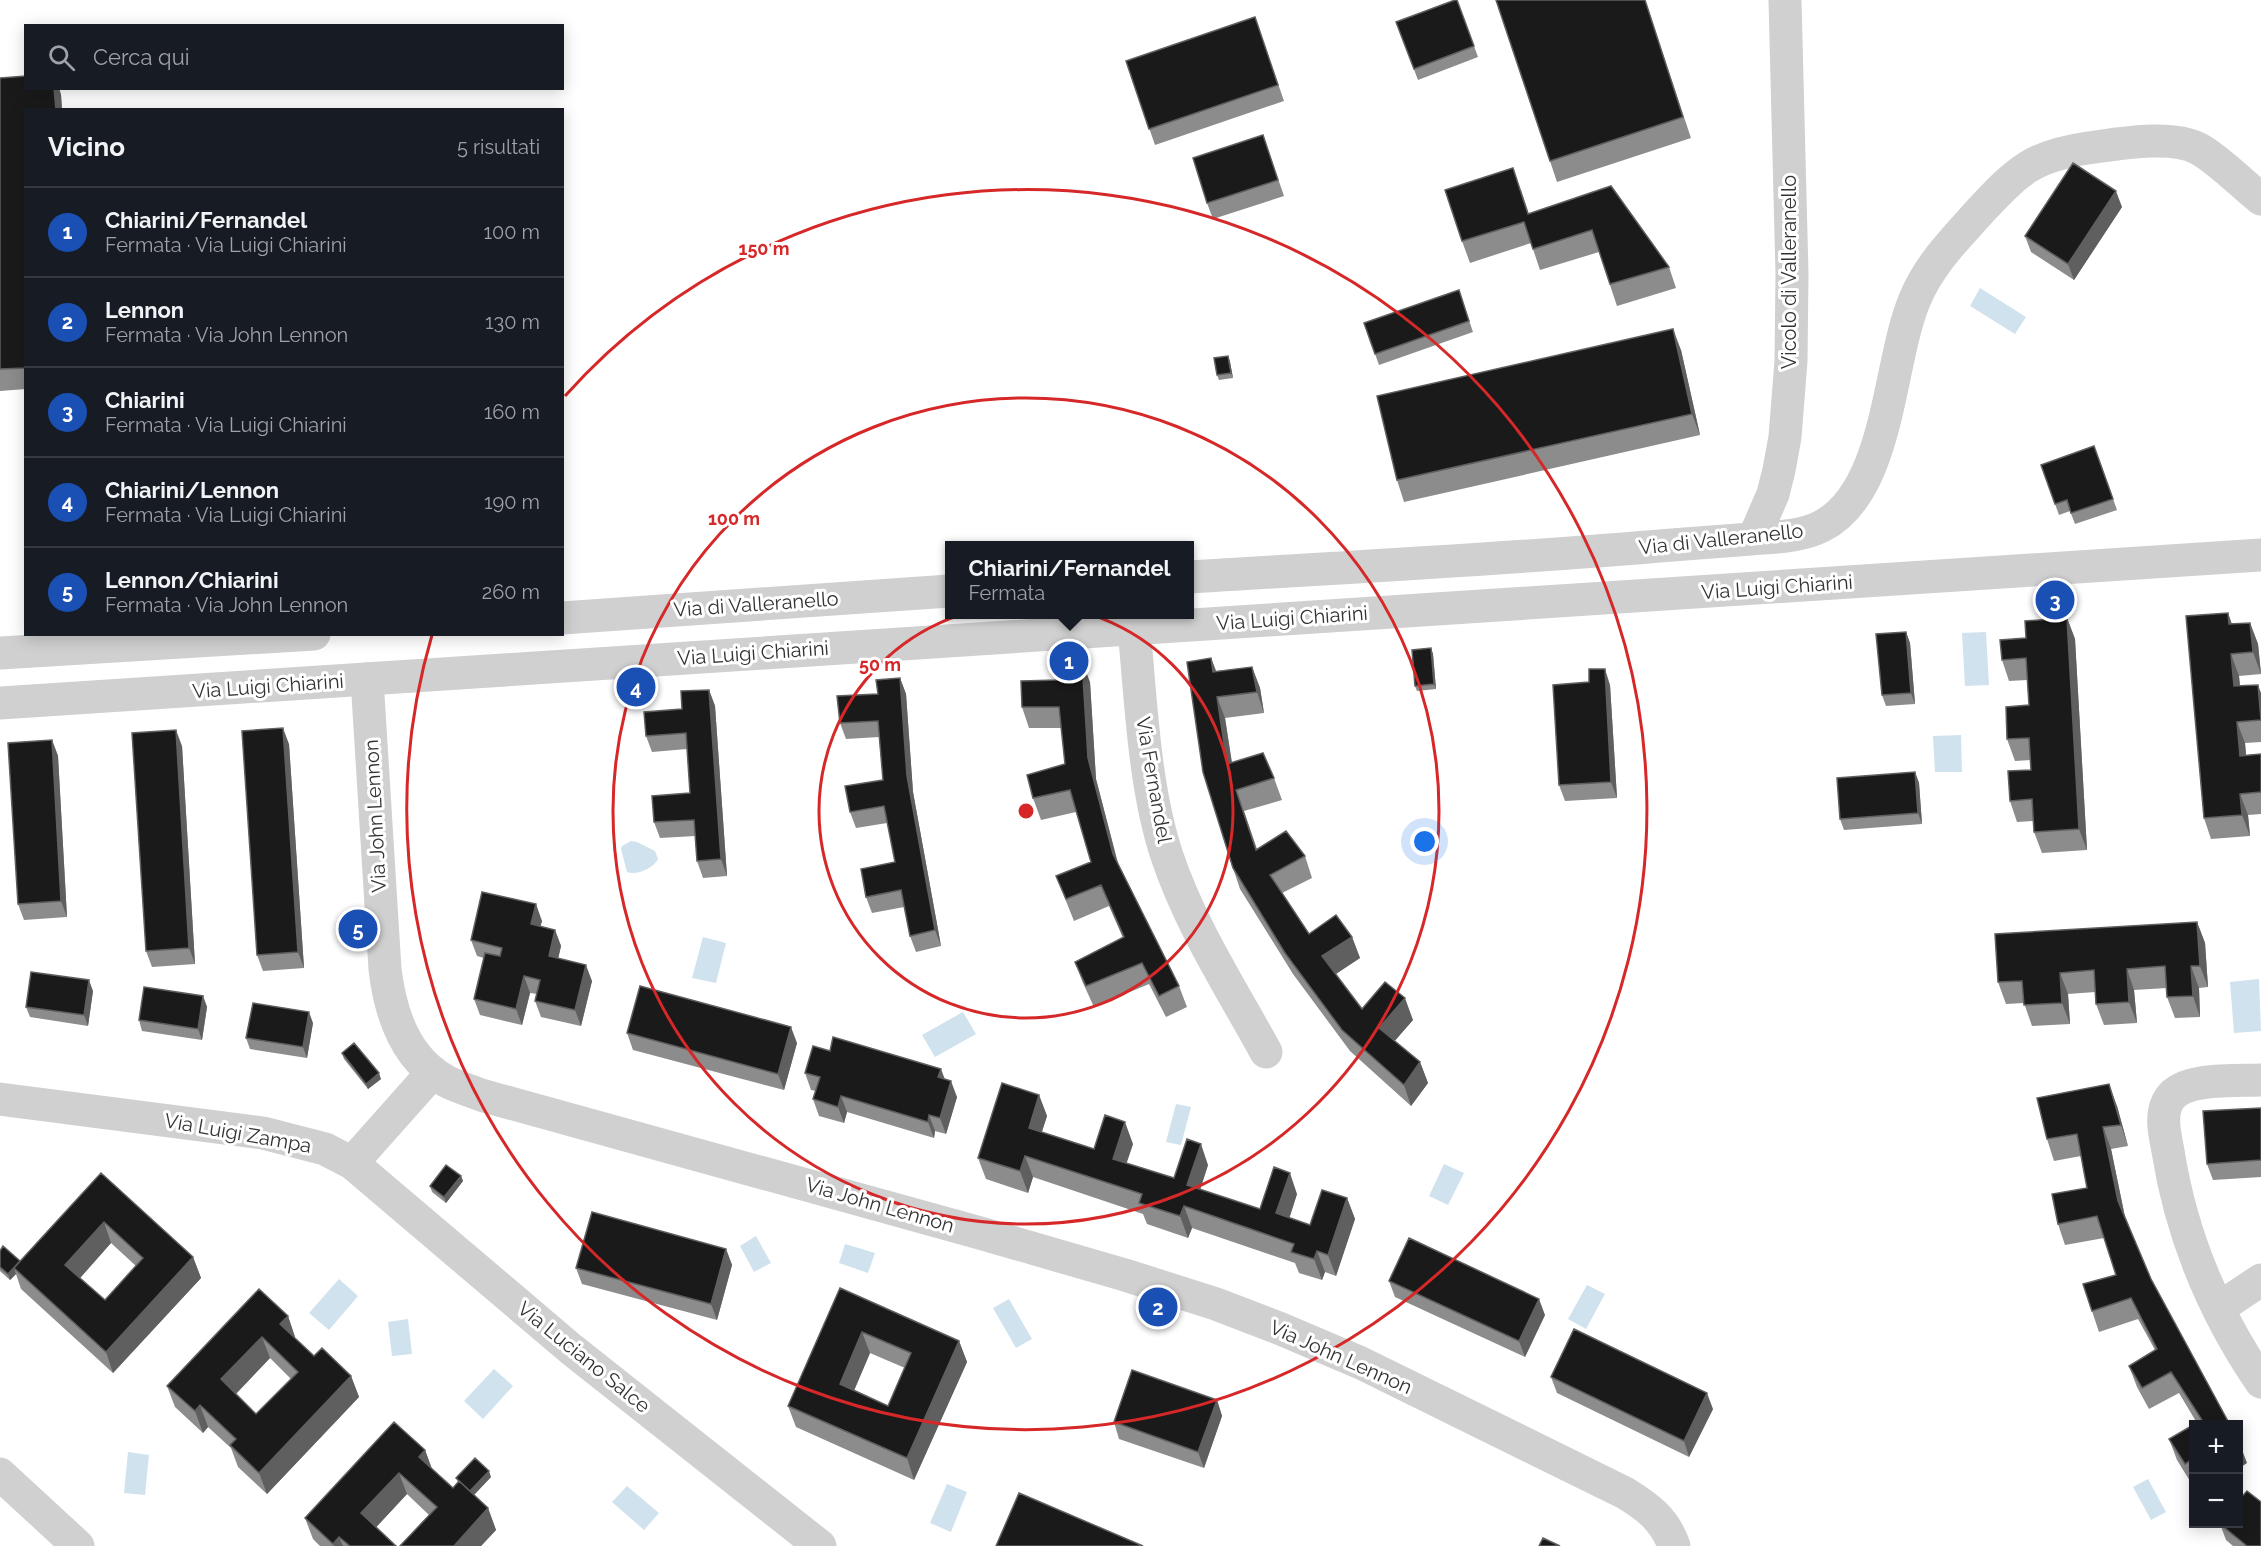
<!DOCTYPE html>
<html lang="it">
<head>
<meta charset="utf-8">
<style>
	body { margin:0; font-family:Raleway,sans-serif; background:#20242c; color:#f1f3f6 }
	.controls { position:absolute; right:18px; bottom:18px; display:grid; overflow:hidden; border-radius:0px; box-shadow:0 3px 15px #0003 }
	.controls button { width:54px; height:54px; display:grid; place-items:center; padding:0; border:0; border-bottom:2px solid #363941; background:#171b24; color:#f1f3f6; font:30px sans-serif }
	.you { position:absolute; left:1425px; top:842px; width:21px; height:21px; margin:-15px; border:4px solid #fff; border-radius:50%; background:#1a73e8; box-shadow:0 0 0 9px #1a73e833 }
	.badge { display:grid; place-items:center; width:39px; height:39px; border-radius:50%; background:#e63946; color:#fff; font-size:20px; font-weight:700 }
	.pin { position:absolute; translate:-50% -50%; border:3px solid #fff; box-shadow:0 2px 6px #0006 }
	.popup { position:absolute; left:945px; top:541px; width:249px; height:78px; box-sizing:border-box; display:grid; place-content:center; border-radius:0px; background:#171b24; filter:drop-shadow(0 2px 4px #0005); font-size:20px; white-space:nowrap; color:#9ea1a6 }
	.popup b { font-size:22px; color:#f1f3f6 }
	.popup::after { content:''; position:absolute; left:50%; top:100%; margin-left:-12px; border:12px solid transparent; border-top-color:#171b24 }
	.list { margin:0; padding:0; list-style:none }
	h2 { display:flex; justify-content:space-between; align-items:center; height:78px; margin:0; padding:0 24px; font-size:26px }
	h2 small { font-size:20px; font-weight:400; color:#9ea1a6 }
	.list li { display:grid; grid-template-columns:39px 1fr auto; gap:18px; align-items:center; box-sizing:border-box; height:90px; padding:0 24px; border-top:2px solid #363941 }
	.list b { display:block; font-size:22px; white-space:nowrap }
	.list p { margin:0; font-size:20px; white-space:nowrap; color:#9ea1a6 }
	.list em { font-size:20px; font-style:normal; color:#9ea1a6 }
	.icon { flex:none; width:33px; height:33px; fill:none; stroke:currentColor; stroke-width:2; stroke-linecap:round; stroke-linejoin:round }
	.map { position:relative; flex:none; width:2261px; height:1546px; overflow:hidden }
	.search { position:absolute; background:#171b24; box-shadow:0 3px 15px #0003; left:24px; top:24px; width:540px; height:66px; display:flex; align-items:center; gap:15px; box-sizing:border-box; padding:0 21px; border-radius:0px; color:#9ea1a6; font-size:22px }
	.panel { position:absolute; background:#171b24; box-shadow:0 3px 15px #0003; left:24px; top:108px; width:540px; height:528px; border-radius:0px }
	.map>svg:first-child { display:block }
</style>
</head>
<body>
<div class="map">
<svg width="2261" height="1546" viewBox="0 0 2261 1546">
	<rect width="100%" height="100%" fill="#fff"/>
	<path fill="#cfe2ee" d="M1980,288L2026,317L2015,334L1970,306Z
		M1986,632L1989,685L1965,686L1962,633Z
		M1961,735L1962,772H1935L1933,736Z
		M631,841L637,842L655,851L658,859C654,868 636,876 627,872L621,849L622,846Z
		M703,937L726,943L716,983L692,978Z
		M2259,979L2261,1031L2234,1033L2230,982Z
		M963,1012L976,1034L935,1057L922,1035Z
		M1176,1104L1191,1107L1181,1145L1166,1142Z
		M1444,1164L1464,1173L1448,1205L1429,1196Z
		M756,1236L771,1263L754,1272L740,1246Z
		M845,1244L875,1253L868,1273L839,1263Z
		M339,1279L358,1296L329,1330L309,1313Z
		M1587,1285L1605,1294L1586,1329L1568,1319Z
		M1009,1299L1032,1339L1016,1348L993,1308Z
		M408,1319L412,1354L392,1356L388,1322Z
		M494,1369L513,1386L483,1419L464,1401Z
		M128,1452L149,1455L145,1495L124,1493Z
		M2148,1479L2166,1512L2151,1520L2133,1487Z
		M947,1484L967,1492L951,1532L930,1523Z
		M627,1486L659,1513L644,1530L612,1502Z"/>
	<g fill="none" stroke-linecap="round" stroke-linejoin="round">
		<path stroke="#d0d0d0" stroke-width="33" d="M1754,538L1773,494L1779,470L1785,437L1791,361L1792,274L1785,0
			M1189,577C1350,567 1511,559 1672,545C1698,543 1725,541 1751,539C1775,537 1801,537 1822,526C1890,491 1888,362 1915,299C1930,263 1957,237 1982,209C2019,170 2033,156 2088,148C2118,144 2172,134 2199,149C2219,160 2242,184 2261,199
			M562,618L949,591
			M1134,629C1141,701 1144,787 1167,856C1190,925 1231,988 1266,1052
			M0,653L314,634
			M367,679L385,969C390,1012 405,1059 446,1081C457,1087 469,1090 481,1095L980,1233L1125,1275L1216,1304L1281,1329L1361,1363L1625,1493C1648,1507 1665,1520 1674,1546
			M2261,1080C2237,1081 2185,1077 2170,1098C2159,1113 2165,1135 2168,1151C2181,1234 2214,1313 2261,1382
			M0,1099L263,1133L325,1149L352,1163L433,1072
			M352,1163L571,1349L820,1546
			M2219,1308L2261,1280
			M0,1474L78,1546"/>
		<path stroke="#d0d0d0" stroke-width="33" d="M0,703L2261,555"/>
	</g>
	<path fill="#8c8c8c" fill-rule="evenodd" d="M1457,0L1478,57L1418,80L1396,22Z
		M1645,0L1691,138L1557,182L1550,161Z
		M1255,17L1284,101L1155,145L1126,61Z
		M0,78L26,88H59L61,95L62,110H26V389L0,391Z
		M1263,135L1284,196L1213,219L1207,203Z
		M1611,186L1669,267L1676,288L1617,306L1599,252L1540,270L1531,243L1470,263L1462,241L1521,190L1529,214Z
		M2122,207L2074,280L2031,252L2025,236Z
		M1459,290L1473,332L1379,365L1364,323Z
		M1681,350L1700,435L1404,502L1397,480Z
		M1228,356L1230,362L1233,378L1219,380L1217,375Z
		M2094,446L2117,510L2075,524L2070,511L2059,515L2041,465Z
		M2228,613L2232,624L2250,623L2258,644L2261,674L2239,676L2240,686L2261,693V742L2245,743L2246,755L2261,754V814L2248,815L2250,836L2211,839L2204,818Z
		M2067,618L2075,639L2087,850L2042,853L2034,832L2033,821L2017,822L2010,801L2031,770V760L2015,761L2007,739L2029,705L2027,680L2009,681L2002,660L2026,638Z
		M1906,632L1910,643L1915,704L1886,706L1882,695Z
		M1431,648L1433,654L1436,689L1417,691L1415,686Z
		M1211,658L1216,671L1252,667L1260,688L1264,713L1225,718L1232,762L1274,778L1282,800L1244,811L1257,849L1305,856L1312,878L1282,893L1309,934L1352,937L1360,958L1335,974L1362,1009L1413,1020L1394,1041L1420,1062L1428,1083L1411,1106L1350,1051L1293,974L1240,889L1233,868Z
		M900,678L906,694L913,792L941,946L916,952L910,936L904,907L872,913L866,897L895,862L887,823L856,828L850,812L883,780L879,737L846,739L840,723Z
		M1090,682L1096,779L1118,863L1179,986L1187,1007L1166,1017L1149,984L1094,1007L1083,983L1075,962L1123,938L1109,906L1074,921L1056,876L1091,862L1076,812L1041,820L1033,798L1065,764L1062,728H1029L1022,707Z
		M1589,682L1610,685L1617,798L1565,801L1559,785Z
		M709,690L715,706L727,876L703,878L697,861L695,836L660,838L654,822L690,793L687,749L652,752L646,736Z
		M52,740L58,756L67,917L24,920L18,904Z
		M289,744L304,968L263,971L257,955Z
		M182,746L195,964L152,967L146,951Z
		M1915,772L1919,783L1922,824L1844,830L1840,819Z
		M542,921L540,926L555,930L561,946L558,958L592,981L581,1026L541,1017L535,1001L537,994L530,993L522,1025L480,1015L474,999L484,958L477,956L471,940Z
		M2197,922L2205,943L2208,987L2199,988L2200,1017L2175,1018L2167,997V988L2134,990L2137,1023L2104,1025L2096,1004L2095,992L2068,994L2070,1024L2032,1026L2024,1003L2006,1004L1998,982Z
		M93,991L88,1026L30,1017L26,1007Z
		M203,996L207,1007L202,1040L142,1031L139,1020Z
		M313,1023L307,1058L250,1049L246,1038Z
		M627,1033L797,1043L784,1090L633,1050Z
		M830,1051L944,1079L957,1097L946,1134L935,1131L934,1138L847,1112L844,1123L819,1116L813,1099L816,1091L811,1090L805,1073Z
		M342,1053L381,1079L368,1089L344,1059Z
		M1039,1095L1047,1116L1042,1132L1094,1149L1133,1144L1126,1163L1174,1178L1208,1165L1200,1189L1260,1209L1297,1194L1289,1218L1310,1225L1347,1198L1355,1219L1336,1276L1325,1272L1322,1280L1299,1273L1295,1263L1192,1228L1188,1238L1147,1224L1143,1214L1033,1177L1028,1193L986,1179L978,1158Z
		M2117,1106L2128,1146L2111,1149L2125,1217L2151,1279L2230,1425L2197,1423L2179,1393L2149,1409L2137,1387L2129,1366L2155,1350L2138,1319L2099,1332L2092,1311L2116,1275L2104,1238L2065,1245L2058,1224L2087,1188L2081,1156L2054,1161L2047,1139Z
		M2261,1108V1177L2213,1180L2207,1164Z
		M101,1173L193,1257L201,1278L113,1373L21,1289L16,1274L10,1280L0,1271V1251L20,1261ZM111,1243L136,1266L105,1300L80,1278Z
		M461,1176L463,1181L446,1203L432,1192L430,1186Z
		M726,1249L732,1265L717,1320L582,1284L576,1268Z
		M1389,1281L1545,1315L1525,1357L1395,1297Z
		M840,1288L959,1341L967,1362L914,1480L796,1427L788,1406ZM870,1353L905,1368L888,1406L854,1390Z
		M288,1316L295,1337L294,1338L314,1356L351,1376L359,1397L267,1494L238,1467L231,1448L208,1427L203,1433L175,1407L167,1386ZM270,1358L291,1379L256,1414L236,1394Z
		M1551,1377L1713,1409L1689,1457L1557,1393Z
		M1217,1400L1222,1416L1204,1468L1119,1439L1114,1422Z
		M2193,1425V1486L2177,1460L2169,1439Z
		M425,1450L432,1469L453,1488L458,1482L456,1478L491,1477L474,1495L488,1508L496,1530L481,1546H400L429,1515L407,1494L376,1527L396,1546H320L313,1539L305,1518Z
		M2220,1524L2261,1546H2233L2226,1540Z"/>
	<path fill="#5f5f5f" d="M54,88H59L61,95L62,110H56Z
		M2116,191L2122,207L2074,280L2068,264Z
		M1673,329L1681,350L1700,435L1692,414Z
		M1228,356L1230,362L1233,378L1231,373Z
		M2228,613L2235,634L2229,624Z
		M2067,618L2075,639L2087,850L2079,829Z
		M2250,623L2258,644L2261,674L2253,652Z
		M1906,632L1910,643L1915,704L1911,693Z
		M1431,648L1433,654L1436,689L1434,684Z
		M2231,654L2239,676L2242,708L2234,686Z
		M1211,658L1219,679L1213,672Z
		M1082,661L1090,682L1096,779L1121,876L1113,854L1088,758Z
		M1252,667L1260,688L1264,713L1257,692Z
		M1605,669L1610,685L1617,798L1611,782Z
		M900,678L906,694L913,792L941,946L935,930L907,776Z
		M2258,685L2261,693V721V720Z
		M709,690L715,706L727,876L721,859Z
		M1217,697L1225,718L1235,785L1227,764Z
		M2237,722L2245,743L2248,777L2240,756Z
		M283,728L289,744L304,968L298,952Z
		M176,730L182,746L195,964L189,948Z
		M52,740L58,756L67,917L61,901Z
		M1915,772L1919,783L1922,824L1918,813Z
		M2240,794L2248,815L2250,836L2242,815Z
		M536,904L542,921L537,940L531,924Z
		M2197,922L2205,943L2208,987L2200,966Z
		M555,930L561,946L555,973L549,956Z
		M1352,937L1360,958L1330,978L1322,956Z
		M586,965L592,981L581,1026L575,1010Z
		M2191,966L2199,988L2200,1017L2193,996Z
		M2127,969L2134,990L2137,1023L2129,1002Z
		M2060,973L2068,994L2070,1024L2062,1003Z
		M524,976L530,993L522,1025L516,1009Z
		M89,980L93,991L88,1026L84,1015Z
		M203,996L207,1007L202,1040L198,1029Z
		M1405,998L1413,1020L1387,1050L1379,1028Z
		M309,1012L313,1023L307,1058L303,1047Z
		M791,1027L797,1043L784,1090L778,1074Z
		M1420,1062L1428,1083L1411,1106L1404,1085Z
		M941,1069L947,1085L938,1077Z
		M379,1073L381,1079L368,1089L366,1084Z
		M951,1081L957,1097L946,1134L940,1118Z
		M2109,1084L2117,1106L2128,1146L2121,1125Z
		M1039,1095L1047,1116L1036,1149L1029,1128Z
		M841,1096L847,1112L844,1123L838,1107Z
		M929,1115L935,1131L934,1138L928,1122Z
		M1125,1122L1133,1144L1121,1180L1113,1159Z
		M2103,1127L2111,1149L2126,1222L2118,1201Z
		M1201,1144L1208,1165L1195,1206L1187,1185Z
		M1025,1156L1033,1177L1028,1193L1020,1171Z
		M1290,1173L1297,1194L1284,1235L1276,1213Z
		M461,1176L463,1181L446,1203L444,1197Z
		M1347,1198L1355,1219L1336,1276L1328,1255Z
		M1184,1206L1192,1228L1188,1238L1180,1216Z
		M104,1222L111,1243L73,1286L65,1265Z
		M726,1249L732,1265L717,1320L711,1304Z
		M1317,1251L1325,1272L1322,1280L1314,1259Z
		M193,1257L201,1278L113,1373L106,1352Z
		M14,1268L16,1274L10,1280L8,1274Z
		M1539,1299L1545,1315L1525,1357L1519,1341Z
		M288,1316L295,1337L287,1345L280,1324Z
		M862,1332L870,1353L848,1405L840,1384Z
		M262,1337L270,1358L229,1401L221,1379Z
		M959,1341L967,1362L914,1480L907,1458Z
		M351,1376L359,1397L267,1494L259,1473Z
		M1707,1393L1713,1409L1689,1457L1684,1441Z
		M1217,1400L1222,1416L1204,1468L1198,1452Z
		M200,1405L208,1427L203,1433L195,1411Z
		M2239,1442L2247,1463L2238,1469V1443Z
		M425,1450L433,1472L419,1457Z
		M489,1471L491,1477L472,1497L470,1491Z
		M399,1473L407,1494L369,1535L361,1513Z
		M488,1508L496,1530L481,1546H454Z
		M339,1537L343,1546H334L333,1544Z"/>
	<path fill="#1a1a1a" stroke="#5f5f5f" stroke-width="1.5" fill-rule="evenodd" d="M1455,0H1457L1474,46L1414,69L1396,22Z
		M1496,0H1645L1683,117L1550,161Z
		M1255,17L1278,85L1149,129L1126,61Z
		M26,76V88H54L56,110H26V368L0,369V78Z
		M1263,135L1278,180L1207,203L1193,158Z
		M2073,163L2116,191L2068,264L2025,236Z
		M1513,168L1528,214L1611,186L1669,267L1610,284L1592,230L1533,249L1524,222L1462,241L1445,190Z
		M1459,290L1469,321L1375,354L1364,323Z
		M1673,329L1692,414L1397,480L1377,396Z
		M1228,356L1231,373L1217,375L1214,358Z
		M2094,446L2113,499L2071,513L2067,500L2055,504L2041,465Z
		M2228,613L2229,624L2250,623L2253,652L2231,654L2234,686L2258,685L2261,720L2237,722L2240,756L2261,754V792L2240,794L2242,815L2204,818L2186,616Z
		M2067,618L2079,829L2034,832L2032,799L2010,801L2008,771L2031,770L2029,738L2007,739L2006,707L2029,705L2026,658L2002,660L2000,640L2026,638L2025,621Z
		M1906,632L1911,693L1882,695L1876,634Z
		M1431,648L1434,684L1415,686L1412,650Z
		M1211,658L1213,672L1252,667L1257,692L1217,697L1227,764L1263,753L1274,778L1236,790L1256,850L1286,831L1305,856L1270,875L1309,934L1336,915L1352,937L1322,956L1362,1009L1385,982L1405,998L1379,1028L1420,1062L1404,1085L1342,1030L1285,953L1233,868L1203,772L1187,662Z
		M1082,661L1088,758L1113,854L1179,986L1159,996L1142,963L1086,986L1075,962L1124,937L1101,885L1066,899L1056,876L1091,862L1070,790L1033,798L1027,775L1065,764L1059,707H1022L1021,681L1058,680L1056,662Z
		M1589,669H1605L1611,782L1559,785L1553,685L1589,682Z
		M900,678L907,776L935,930L910,936L901,890L866,897L861,869L895,862L884,806L850,812L845,786L883,780L878,721L840,723L837,696L878,694L876,680Z
		M709,690L721,859L697,861L694,820L654,822L652,796L690,793L686,733L646,736L644,712L682,709L681,691Z
		M283,728L298,952L257,955L242,731Z
		M176,730L189,948L146,951L132,733Z
		M52,740L61,901L18,904L8,743Z
		M1915,772L1918,813L1840,819L1837,778Z
		M482,892L536,904L531,924L555,930L549,956L586,965L575,1010L535,1001L540,980L524,976L516,1009L474,999L485,953L500,956L502,948L471,940Z
		M2197,922L2200,966H2191L2193,996L2167,997L2165,966L2127,969L2129,1002L2096,1004L2094,970L2060,973L2062,1003L2024,1005L2022,981L1998,982L1995,934Z
		M31,972L89,980L84,1015L26,1007Z
		M640,986L791,1027L778,1074L627,1033Z
		M144,987L203,996L198,1029L139,1020Z
		M253,1003L309,1012L303,1047L246,1038Z
		M833,1037L941,1069L938,1077L951,1081L940,1118L929,1115L928,1122L841,1096L838,1107L813,1099L820,1077L805,1073L813,1046L830,1051Z
		M354,1043L379,1073L366,1084L342,1053Z
		M1002,1083L1039,1095L1029,1128L1094,1149L1105,1115L1125,1122L1113,1159L1174,1178L1187,1139L1201,1144L1187,1185L1260,1209L1274,1167L1290,1173L1276,1213L1310,1225L1322,1190L1347,1198L1328,1255L1317,1251L1314,1259L1291,1252L1294,1244L1184,1206L1180,1216L1139,1203L1142,1194L1025,1156L1020,1171L978,1158Z
		M2109,1084L2121,1125L2103,1127L2118,1201L2151,1279L2230,1425H2194L2202,1420L2171,1372L2142,1388L2129,1366L2157,1349L2131,1298L2092,1311L2083,1284L2116,1275L2097,1216L2058,1224L2052,1194L2087,1188L2077,1134L2047,1139L2037,1098Z
		M2261,1108V1160L2207,1164L2203,1111Z
		M446,1165L461,1176L444,1197L430,1186Z
		M101,1173L193,1257L106,1352L14,1268ZM104,1222L143,1258L105,1300L65,1265Z
		M592,1212L726,1249L711,1304L576,1268Z
		M1409,1238L1539,1299L1519,1341L1389,1281Z
		M3,1246L20,1261L8,1274L0,1267V1251Z
		M840,1288L959,1341L907,1458L788,1406ZM862,1332L911,1353L888,1406L840,1384Z
		M259,1289L288,1316L280,1324L314,1356L322,1348L351,1376L259,1473L230,1445L236,1439L200,1405L195,1411L167,1386ZM262,1337L298,1372L256,1414L221,1379Z
		M1574,1329L1707,1393L1684,1441L1551,1377Z
		M1132,1370L1217,1400L1198,1452L1114,1422Z
		M394,1422L425,1450L419,1457L453,1488L459,1481L488,1508L454,1546H400L437,1507L399,1473L361,1513L396,1546H350L339,1537L333,1544L305,1518Z
		M2193,1425V1459L2185,1464L2169,1439Z
		M475,1458L489,1471L470,1491L456,1478Z
		M2247,1491L2261,1502V1546H2247L2220,1524H2238V1501Z
		M1019,1493L1143,1546H996Z
		M1543,1538L1560,1546H1539Z"/>
	<g fill="none" stroke="#d62828" stroke-width="3">
		<circle cx="1026" cy="811" r="207"/>
		<circle cx="1026" cy="811" r="413"/>
		<path d="M565 396A620 620 0 1 1 432 635"/>
	</g>
	<g text-anchor="middle" dominant-baseline="central" stroke-width="6" stroke-linejoin="round" paint-order="stroke">
		<g font-size="20" fill="#333" stroke="#fff">
			<text transform="translate(1789 272) rotate(-90)">Vicolo di Valleranello</text>
			<text transform="translate(1721 539) rotate(-6)">Via di Valleranello</text>
			<text transform="translate(1777 587) rotate(-4)">Via Luigi Chiarini</text>
			<text transform="translate(756 604) rotate(-4)">Via di Valleranello</text>
			<text transform="translate(1292 618) rotate(-4)">Via Luigi Chiarini</text>
			<text transform="translate(753 653) rotate(-4)">Via Luigi Chiarini</text>
			<text transform="translate(268 686) rotate(-4)">Via Luigi Chiarini</text>
			<text transform="translate(1154 780) rotate(80)">Via Fernandel</text>
			<text transform="translate(375 816) rotate(-93)">Via John Lennon</text>
			<text transform="translate(238 1133) rotate(10)">Via Luigi Zampa</text>
			<text transform="translate(880 1205) rotate(16)">Via John Lennon</text>
			<text transform="translate(584 1357) rotate(39)">Via Luciano Salce</text>
			<text transform="translate(1341 1357) rotate(24)">Via John Lennon</text>
		</g>
	</g>
	<circle cx="1026" cy="811" r="9" fill="#d62828" stroke="#fff" stroke-width="3"/>
	<g font-size="18" text-anchor="middle" font-weight="bold" fill="#d62828" stroke="#fff" stroke-width="6" stroke-linejoin="round" paint-order="stroke">
		<text x="764" y="255">150 m</text>
		<text x="734" y="525">100 m</text>
		<text x="880" y="671">50 m</text>
	</g>
</svg>
<div class="controls">
<button>+</button>
<button>−</button>
</div>
<div class="you"></div>
<div class="pin badge" style="left:1069px;top:661px;background:#1a4fb4">1</div>
<div class="popup"><b>Chiarini/Fernandel</b>Fermata</div>
<div class="pin badge" style="left:1158px;top:1307px;background:#1a4fb4">2</div>
<div class="pin badge" style="left:2055px;top:600px;background:#1a4fb4">3</div>
<div class="pin badge" style="left:636px;top:687px;background:#1a4fb4">4</div>
<div class="pin badge" style="left:358px;top:929px;background:#1a4fb4">5</div>
<div class="search"><svg class="icon" aria-label="search" viewBox="0 0 24 24"><circle cx="10" cy="10" r="6"/><path d="M15 15l6 6"/></svg>Cerca qui</div>
<section class="panel">
<h2>Vicino<small>5 risultati</small></h2>
<ul class="list">
<li><span class="badge" style="background:#1a4fb4">1</span><div><b>Chiarini/Fernandel</b><p>Fermata · Via Luigi Chiarini</p></div><em>100 m</em></li>
<li><span class="badge" style="background:#1a4fb4">2</span><div><b>Lennon</b><p>Fermata · Via John Lennon</p></div><em>130 m</em></li>
<li><span class="badge" style="background:#1a4fb4">3</span><div><b>Chiarini</b><p>Fermata · Via Luigi Chiarini</p></div><em>160 m</em></li>
<li><span class="badge" style="background:#1a4fb4">4</span><div><b>Chiarini/Lennon</b><p>Fermata · Via Luigi Chiarini</p></div><em>190 m</em></li>
<li><span class="badge" style="background:#1a4fb4">5</span><div><b>Lennon/Chiarini</b><p>Fermata · Via John Lennon</p></div><em>260 m</em></li>
</ul>
</section>
</div>
</body>
</html>
